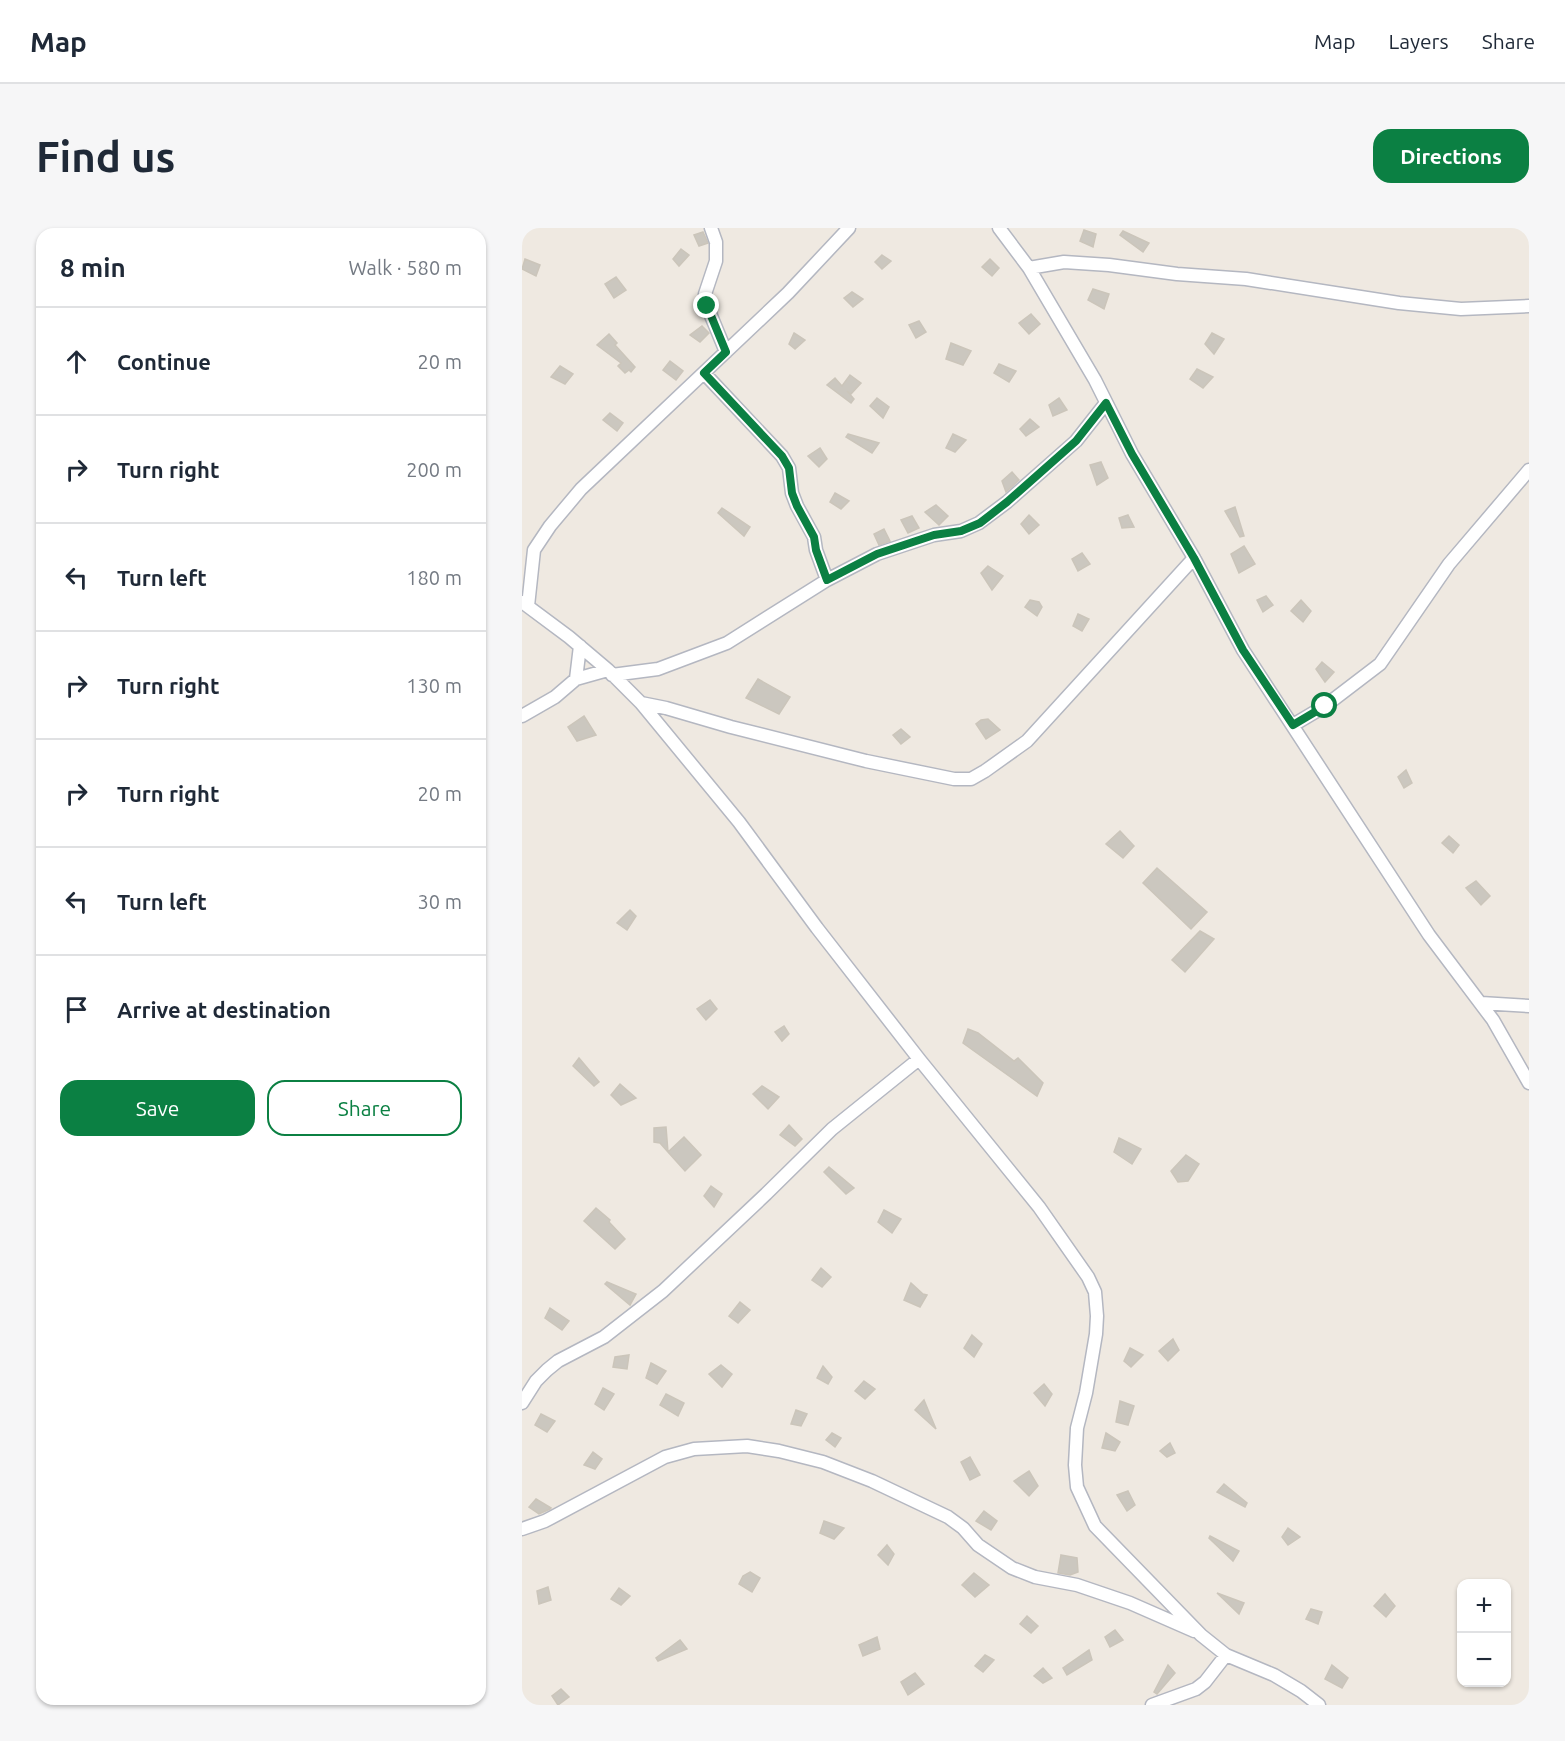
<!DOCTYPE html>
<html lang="en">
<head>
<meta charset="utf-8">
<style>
	body { margin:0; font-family:Ubuntu,sans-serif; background:#f6f6f7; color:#1f2937 }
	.controls { position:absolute; right:18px; bottom:18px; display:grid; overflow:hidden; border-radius:12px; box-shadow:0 2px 4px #0004 }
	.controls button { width:54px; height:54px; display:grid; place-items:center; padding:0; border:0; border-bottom:2px solid #e0e1e3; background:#fff; color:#1f2937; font:30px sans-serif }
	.stop { position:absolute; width:18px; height:18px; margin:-14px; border:4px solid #0b8043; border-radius:50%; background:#fff }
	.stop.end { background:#0b8043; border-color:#fff; box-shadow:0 2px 6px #0008 }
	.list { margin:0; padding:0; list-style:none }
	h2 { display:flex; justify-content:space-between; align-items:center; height:78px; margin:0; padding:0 24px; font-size:26px }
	h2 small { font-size:20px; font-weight:400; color:#747a83 }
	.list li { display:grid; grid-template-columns:39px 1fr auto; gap:18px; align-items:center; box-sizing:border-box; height:108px; padding:0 24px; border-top:2px solid #e0e1e3 }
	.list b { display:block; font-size:22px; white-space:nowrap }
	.list em { font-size:20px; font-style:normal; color:#747a83 }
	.actions { display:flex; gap:12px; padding:18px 24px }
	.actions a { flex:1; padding:14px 0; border:2px solid #0b8043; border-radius:18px; text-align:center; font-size:21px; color:#0b8043 }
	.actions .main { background:#0b8043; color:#fff }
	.icon { flex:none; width:33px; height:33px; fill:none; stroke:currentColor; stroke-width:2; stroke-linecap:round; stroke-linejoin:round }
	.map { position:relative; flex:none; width:1007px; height:1477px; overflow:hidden; border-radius:18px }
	header { display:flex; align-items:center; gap:36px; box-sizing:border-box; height:84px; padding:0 30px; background:#fff; border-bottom:2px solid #e0e1e3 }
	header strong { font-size:28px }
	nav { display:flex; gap:33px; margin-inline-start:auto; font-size:21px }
	.intro { display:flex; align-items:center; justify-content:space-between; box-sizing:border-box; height:144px; padding:0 36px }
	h1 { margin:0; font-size:42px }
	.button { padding:15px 27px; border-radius:18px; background:#0b8043; color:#fff; font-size:21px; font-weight:700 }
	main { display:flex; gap:36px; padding:0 36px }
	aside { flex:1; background:#fff; border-radius:18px; box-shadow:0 2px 4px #0004 }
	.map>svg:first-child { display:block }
</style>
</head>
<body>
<header>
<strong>Map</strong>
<nav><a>Map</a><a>Layers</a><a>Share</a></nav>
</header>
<div class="intro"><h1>Find us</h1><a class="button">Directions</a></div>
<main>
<aside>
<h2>8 min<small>Walk · 580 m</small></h2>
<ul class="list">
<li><svg class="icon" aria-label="ahead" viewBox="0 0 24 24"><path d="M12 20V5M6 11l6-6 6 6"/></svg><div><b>Continue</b></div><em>20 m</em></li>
<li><svg class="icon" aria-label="right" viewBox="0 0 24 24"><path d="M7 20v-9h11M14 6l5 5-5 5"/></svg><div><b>Turn right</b></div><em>200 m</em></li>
<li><svg class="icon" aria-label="left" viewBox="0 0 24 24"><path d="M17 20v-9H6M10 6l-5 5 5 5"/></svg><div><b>Turn left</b></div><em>180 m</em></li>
<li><svg class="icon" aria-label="right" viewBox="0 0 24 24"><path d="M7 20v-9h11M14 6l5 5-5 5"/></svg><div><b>Turn right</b></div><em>130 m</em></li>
<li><svg class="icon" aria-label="right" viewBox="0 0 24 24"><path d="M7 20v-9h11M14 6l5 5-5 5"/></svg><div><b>Turn right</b></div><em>20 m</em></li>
<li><svg class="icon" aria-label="left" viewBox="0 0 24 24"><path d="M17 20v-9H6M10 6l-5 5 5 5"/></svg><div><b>Turn left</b></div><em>30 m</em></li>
<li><svg class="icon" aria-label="arrive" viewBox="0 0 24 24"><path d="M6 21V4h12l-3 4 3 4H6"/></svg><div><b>Arrive at destination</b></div></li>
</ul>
<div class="actions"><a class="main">Save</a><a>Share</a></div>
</aside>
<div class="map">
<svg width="1007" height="1477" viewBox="0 0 1007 1477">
	<rect width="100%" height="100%" fill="#efe9e1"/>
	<path fill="#cbc7bf" stroke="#cbc5ba" stroke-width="1.5" d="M562,2L574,6L571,19L558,13Z
		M601,3L627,15L621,24L598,7Z
		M181,4L186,15L177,18L172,7Z
		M159,21L167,27L157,38L151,31Z
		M360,27L369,33L360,41L353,34Z
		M3,31L18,37L14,48L0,41Z
		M468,31L477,40L470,48L460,39Z
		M94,49L104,62L92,70L83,56Z
		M571,61L587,66L582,81L566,72Z
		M330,64L341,71L331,79L322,70Z
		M509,86L518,96L507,106L497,95Z
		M397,93L404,104L394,110L387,97Z
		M180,98L187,105L178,114L168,107Z
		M272,105L283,112L273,121L267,116Z
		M690,105L702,111L692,126L683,116Z
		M87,106L95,115L93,117L113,139L109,144L107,142L103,145L96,138L99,135L75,117Z
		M429,115L449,123L441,137L424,131Z
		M148,133L161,143L154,152L141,142Z
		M477,136L494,143L487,154L472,145Z
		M38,138L51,146L43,156L29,149Z
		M675,141L691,149L681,160L668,151Z
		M328,147L339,155L329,166L325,163L332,171L329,175L305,157L313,150L320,158Z
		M355,170L367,179L361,190L348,178Z
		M537,170L545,182L531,188L527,177Z
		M88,185L101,195L95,203L81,192Z
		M508,191L517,199L504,208L498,201Z
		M326,206L357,215L350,225L324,209Z
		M431,206L444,212L433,224L424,220Z
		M298,220L305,231L297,239L286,228Z
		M579,234L586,250L575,257L568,237Z
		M490,244L497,252L484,264L480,253Z
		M313,265L327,273L319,281L308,274Z
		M414,277L426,288L417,297L403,284Z
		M713,279L722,308L718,309L703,283Z
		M200,280L228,299L222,308L196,285Z
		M507,287L517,297L507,306L499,296Z
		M606,287L612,299L600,300L597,290Z
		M390,288L397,300L386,305L379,292Z
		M362,301L368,313L357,317L352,306Z
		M722,318L733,336L717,345L709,326Z
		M560,325L568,336L556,343L550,331Z
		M466,338L481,348L470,362L459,345Z
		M744,368L751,377L741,384L735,372Z
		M508,372L517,374L520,379L515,388L503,379Z
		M779,372L789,383L781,394L769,383Z
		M556,386L567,391L560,403L551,398Z
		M800,434L812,444L803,454L794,441Z
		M236,451L268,469L257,486L224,470Z
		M62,488L74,507L55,513L46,499Z
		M466,491L478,502L464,511L454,496L459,492Z
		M379,501L388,509L379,516L371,507Z
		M884,542L890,555L882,560L876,549Z
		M598,603L612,618L601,630L584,616Z
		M927,608L937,617L931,625L920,615Z
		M635,640L685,684L669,701L621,655Z
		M954,653L968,668L959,677L944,660Z
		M108,682L114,688L105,702L95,695Z
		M678,703L692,711L663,744L650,732Z
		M188,772L195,781L184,792L175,781Z
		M262,798L267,806L260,813L253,804Z
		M446,801L456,805L492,833L496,830L521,855L515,868L441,815Z
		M57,830L77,854L72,858L51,838Z
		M98,856L114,870L99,877L89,867Z
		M240,858L257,869L246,881L231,866Z
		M267,897L280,911L273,918L258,907Z
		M144,899L146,924L138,915L132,914V900Z
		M162,909L179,927L163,943L146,924Z
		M597,910L619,921L610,936L592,924Z
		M664,927L677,936L666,953L656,954L649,943Z
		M307,939L332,960L324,966L302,944Z
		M189,958L200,966L192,979L182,968Z
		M74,980L88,992L87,994L103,1011L93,1021L62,993Z
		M362,982L379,991L370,1005L356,994Z
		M299,1040L309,1049L300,1059L290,1052Z
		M85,1054L114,1066L108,1077L83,1056Z
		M389,1055L401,1066L405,1067L398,1079L382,1072Z
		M218,1074L228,1082L216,1095L207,1088Z
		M28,1080L47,1093L40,1102L23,1090Z
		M450,1107L460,1116L452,1129L442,1120Z
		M651,1111L657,1122L646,1133L637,1123Z
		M608,1120L621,1127L609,1139L602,1133Z
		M107,1127L105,1141L91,1139L93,1129Z
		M129,1135L144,1143L135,1156L124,1150Z
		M199,1137L210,1146L200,1159L187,1146Z
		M301,1138L310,1149L306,1156L295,1150Z
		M342,1153L353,1161L343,1171L333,1163Z
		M522,1156L530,1166L523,1178L512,1165Z
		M81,1160L92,1166L82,1182L73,1176Z
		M144,1166L162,1175L156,1188L138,1177Z
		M402,1172L414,1201L393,1182Z
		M598,1173L612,1178L606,1197L594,1194Z
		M274,1182L285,1186L279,1198L269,1196Z
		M19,1186L33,1193L25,1204L13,1197Z
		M310,1205L319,1210L313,1219L304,1212Z
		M584,1205L598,1214L593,1223L580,1220Z
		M648,1215L653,1225L645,1229L638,1223Z
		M71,1224L80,1231L73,1241L62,1237Z
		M448,1229L458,1247L448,1252L439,1234Z
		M507,1243L516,1258L507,1268L492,1253Z
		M702,1256L725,1275L723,1279L695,1264Z
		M606,1263L613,1277L605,1283L595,1267Z
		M14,1271L29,1280L28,1281L17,1286L7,1279Z
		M462,1283L475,1293L469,1302L454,1293Z
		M302,1293L322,1300L312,1311L298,1305Z
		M766,1300L778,1309L766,1317L760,1309Z
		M688,1308L717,1323L711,1333L687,1310Z
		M365,1317L372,1326L366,1337L356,1327Z
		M539,1327L555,1330L556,1344L548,1347L536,1345Z
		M228,1344L238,1350L230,1364L217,1356L221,1348Z
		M452,1345L467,1357L453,1369L440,1357Z
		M26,1359L29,1372L17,1376L15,1363Z
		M97,1360L108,1368L99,1377L89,1371Z
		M695,1365L722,1375L717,1386Z
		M863,1366L873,1378L864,1389L852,1378Z
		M789,1381L800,1384L796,1396L784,1391Z
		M505,1388L516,1398L509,1405L498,1396Z
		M593,1402L601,1412L588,1419L583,1409Z
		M355,1409L358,1421L341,1428L337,1417Z
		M158,1412L165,1421L136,1433L134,1430Z
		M567,1422L570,1432L545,1447L541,1440Z
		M463,1427L472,1432L461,1444L453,1438Z
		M646,1437L653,1445L635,1466L632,1464Z
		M810,1437L826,1450L820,1460L803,1451Z
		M521,1440L530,1450L521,1455L512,1448Z
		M393,1445L402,1456L386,1467L379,1454Z
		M39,1461L47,1469L36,1477L30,1468Z"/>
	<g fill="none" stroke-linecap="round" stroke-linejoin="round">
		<defs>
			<path id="minor" d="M189,0L194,14V33L183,66L185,78L204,124
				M477,0L507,40L573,152L610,226L672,330L721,422L907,707L971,792L1007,855
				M507,40L542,34L587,37L655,46L724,51L877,75L939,81L1007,78
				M182,145L260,228L267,240L270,265L275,278L292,309L294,322L305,352
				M0,374L47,409L86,442L119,475L217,594L295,700L397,831L517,979L566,1049L573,1064L575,1088L574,1106L564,1165L555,1200L553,1237L555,1259L573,1298L679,1407L704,1427L752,1447L779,1463L797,1477
				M6,378L12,322L28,298L59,261L266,65L327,0
				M90,447L136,441L205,415L305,352L355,326L412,307L439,303L457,295L485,274L554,213L584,175
				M54,451L58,418
				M119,475L144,480L209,499L344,533L432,551H449L463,543L505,513L672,330
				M0,488L33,469L54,451L86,442
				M771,497L803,478L858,436L927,336L1007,242
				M959,775L1007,778
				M0,1175L14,1153L25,1142L36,1133L82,1109L141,1063L244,966L310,901L397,831
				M0,1301L23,1293L143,1229L172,1221L225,1218L257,1223L301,1234L350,1253L426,1289L441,1300L456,1317L490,1340L513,1349L555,1357L608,1375L672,1403
				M630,1477L674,1461L683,1454L704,1427"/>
		</defs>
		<use href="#minor" stroke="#b4b7c1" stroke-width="15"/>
		<use href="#minor" stroke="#fff" stroke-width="12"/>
	</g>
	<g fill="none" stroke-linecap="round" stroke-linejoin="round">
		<path stroke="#0b8043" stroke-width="8" d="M185,78L204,124L182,145L260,228L267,240L270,265L275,278L292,309L294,322L305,352L355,326L412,307L439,303L458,295L485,274L554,213L584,175L610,226L672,330L721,422L771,497L803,478"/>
	</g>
</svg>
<div class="controls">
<button>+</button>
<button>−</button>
</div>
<div class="stop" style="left:803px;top:478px"></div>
<div class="stop end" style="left:185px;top:78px"></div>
</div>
</main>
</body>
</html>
